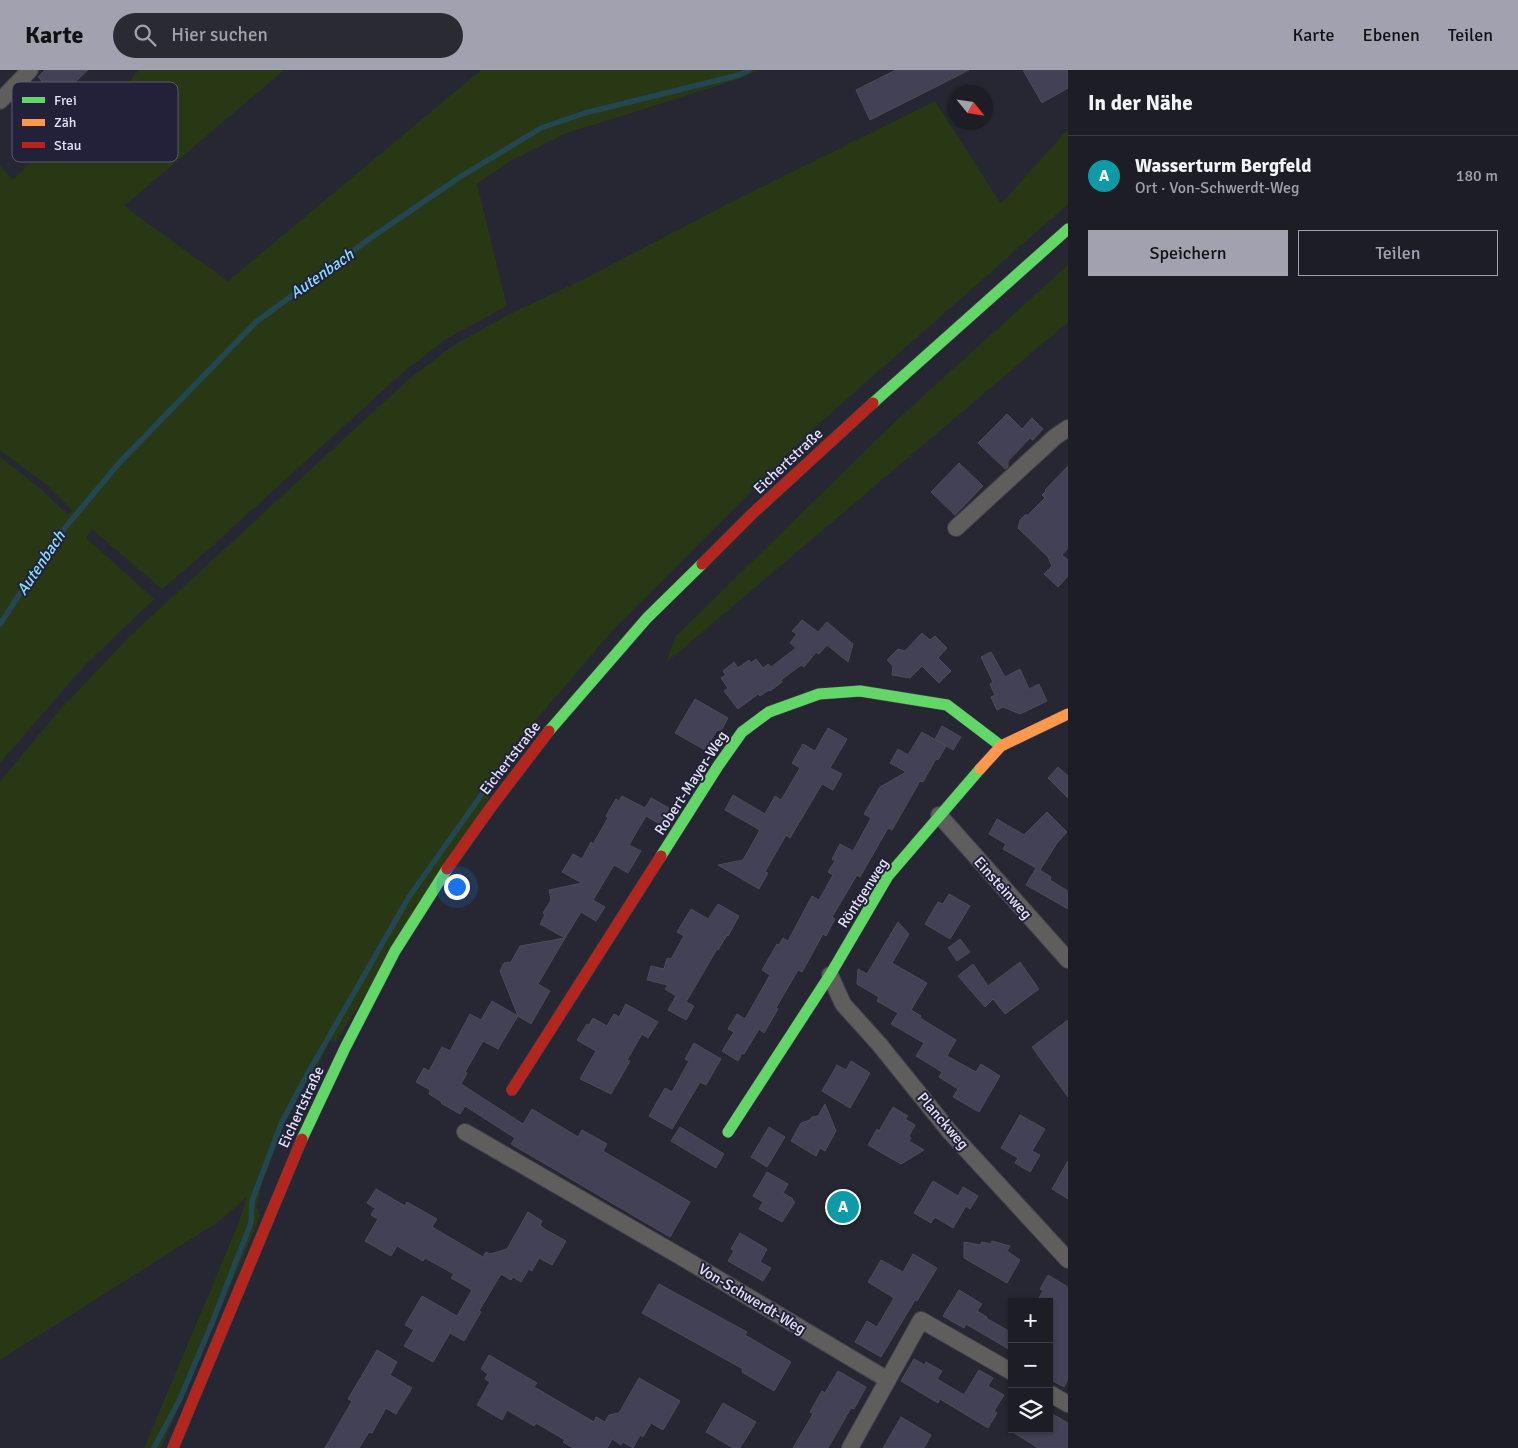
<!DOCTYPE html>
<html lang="de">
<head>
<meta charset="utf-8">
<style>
	body { margin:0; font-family:Signika,sans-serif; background:#2a2a32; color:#f1f3f6 }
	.controls { position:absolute; right:15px; bottom:15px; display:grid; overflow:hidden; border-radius:0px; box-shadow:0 1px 4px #0004 }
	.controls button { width:45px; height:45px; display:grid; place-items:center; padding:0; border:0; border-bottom:1px solid #3b3b43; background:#1d1d26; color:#f1f3f6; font:25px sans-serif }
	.compass { position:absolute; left:948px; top:15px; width:45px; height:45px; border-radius:50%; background:#1d1d26; box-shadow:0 1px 4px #0004; rotate:120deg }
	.you { position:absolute; left:456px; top:816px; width:18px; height:18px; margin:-12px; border:4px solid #fff; border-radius:50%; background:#1a73e8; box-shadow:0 0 0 8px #1a73e833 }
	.badge { display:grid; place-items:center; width:32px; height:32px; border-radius:50%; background:#a1a1b0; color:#fff; font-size:16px; font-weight:700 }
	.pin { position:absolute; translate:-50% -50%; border:2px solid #fff; box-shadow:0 1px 5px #0006 }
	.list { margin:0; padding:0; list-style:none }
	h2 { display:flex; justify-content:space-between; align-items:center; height:65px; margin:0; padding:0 20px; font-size:21px }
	h2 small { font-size:16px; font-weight:400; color:#a0a2a7 }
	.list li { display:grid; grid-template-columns:32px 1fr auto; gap:15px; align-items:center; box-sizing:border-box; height:80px; padding:0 20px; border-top:1px solid #3b3b43 }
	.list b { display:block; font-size:19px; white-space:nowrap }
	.list p { margin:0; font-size:16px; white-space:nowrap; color:#a0a2a7 }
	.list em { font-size:16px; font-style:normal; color:#a0a2a7 }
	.actions { display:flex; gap:10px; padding:15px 20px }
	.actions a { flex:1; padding:11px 0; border:1px solid #a1a1b0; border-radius:0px; text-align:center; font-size:18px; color:#a1a1b0 }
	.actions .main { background:#a1a1b0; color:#111 }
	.icon { flex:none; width:28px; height:28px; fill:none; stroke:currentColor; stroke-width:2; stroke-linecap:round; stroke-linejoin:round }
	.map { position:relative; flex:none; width:1068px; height:1378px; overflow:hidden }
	header { display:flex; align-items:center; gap:30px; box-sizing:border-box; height:70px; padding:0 25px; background:#a1a1b0; color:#111 }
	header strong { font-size:24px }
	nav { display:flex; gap:28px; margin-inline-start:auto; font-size:18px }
	.search { width:350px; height:45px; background:#2a2a32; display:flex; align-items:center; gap:12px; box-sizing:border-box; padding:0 18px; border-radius:28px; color:#a0a2a7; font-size:19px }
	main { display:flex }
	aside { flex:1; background:#1d1d26 }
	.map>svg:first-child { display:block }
</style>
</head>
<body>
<header>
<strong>Karte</strong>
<div class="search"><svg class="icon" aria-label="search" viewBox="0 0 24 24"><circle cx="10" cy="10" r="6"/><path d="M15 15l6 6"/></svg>Hier suchen</div>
<nav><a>Karte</a><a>Ebenen</a><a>Teilen</a></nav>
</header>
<main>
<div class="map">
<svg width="1068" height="1378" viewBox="0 0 1068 1378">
	<rect width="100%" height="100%" fill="#272733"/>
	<path fill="#283814" d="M139,0H284L124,136L226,210L227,212L481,0H758L739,9L564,64L508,92L477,114L507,236L446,269L402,303L209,479L162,519L92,459L86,468L154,529L84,596L0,693V387L41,419L68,445L73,441L47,415L0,380V96L13,110L36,87L62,92Z
		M935,31L1001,134L1068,59V134L814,358L612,561L522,666L508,686L507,699L336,972L330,970L318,996L296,1028L279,1062L264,1101L257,1137L260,1147L161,1378H144L237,1157L247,1127L218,1152L0,1290V712L57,643L129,567L409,309L454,275L508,245L584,209L718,139Z
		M1068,195V252L667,592L675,567L899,348Z"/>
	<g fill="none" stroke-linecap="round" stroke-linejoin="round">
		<path stroke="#224652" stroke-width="5.5" d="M0,554L59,465L120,392L256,252L372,167L460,107L541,58L585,43L739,5L749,0
			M154,1378L180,1329L212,1253L251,1153L252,1131L282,1052L307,1005L409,827L499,700"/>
	</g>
	<path fill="#424155" stroke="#4c4b57" d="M45,0H88L58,28L38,7Z
		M896,0H969L870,50L856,20Z
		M1023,0H1068V18L1042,33Z
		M1007,344L1022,359L1032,348L1043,359L1033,370L1030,368L1008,391V397L1005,399L978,373Z
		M959,393L983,416L955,445L931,422Z
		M1068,396V478L1062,485L1068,490V506L1058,517L1044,504L1052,496L1048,487L1018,458L1020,450L1025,445H1028L1045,428L1042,425L1046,421L1045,420Z
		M802,550L818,562L827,552L853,574L848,592L827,575L819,584L816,582L804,597L801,595L781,610L782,612L770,621L769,620L760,626L758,624L738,639L724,621L728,618L721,608L726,605L723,601L734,592L738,598L749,590L751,593L756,589L763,598L768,594L771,597L796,578L790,573L797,564L792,561Z
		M922,563L930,570L935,566L947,578L938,588L951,601L939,613L922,596L910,608L892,605L893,596L887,590L898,579L905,581Z
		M991,582L1005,607L1020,599L1029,619L1039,614L1047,631L1020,644L1003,637L997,640L991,627L995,625L990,614L993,612L981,587Z
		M695,629L728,648L721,661L717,660L705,680L675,663Z
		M942,656L961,667L953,680L935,669Z
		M828,658L847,669L830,698L842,704L833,720L822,714L790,768L786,765L765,802L768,803L759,819L718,795L743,790L760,760L725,740L733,725L765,744L775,726L781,730L800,698L792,693L803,674L815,681Z
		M922,662L946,676L938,690L936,689L923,712L920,711L892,760L888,758L860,807L857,805L832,847L835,849L826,866L823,864L802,902L798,900L776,938L778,939L764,963L759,959L744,984L742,983L738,991L722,981L734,962L728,959L737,944L745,949L770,905L762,900L777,874L779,875L783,868L788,871L812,826L819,830L833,805L828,802L835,791L832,789L840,774L853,781L871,748L864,744L880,717L906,702L890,693L898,679L908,685Z
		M1058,697L1068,706V728L1048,708Z
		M622,726L645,738L651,728L669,738L660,754L646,746L629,775L641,781L628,803L614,795L593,830L605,837L596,851L581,842L565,868L540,854L545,845L543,843L551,830L549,820L582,813L562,802L573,784L582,789L591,772L593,774L608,748L606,746L616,729L619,731Z
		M1047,742L1067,762L1057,773L1040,800L1051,807L1050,810L1068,821V839L1026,815L1036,798L1003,779L1006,774L989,764L997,749L1024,765Z
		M949,824L970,836L950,869L925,854L938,832L943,834Z
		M718,834L739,846L728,866L727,865L718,880L717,879L686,932L694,936L686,950L668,940L676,926L665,919L668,915L647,910L651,896L664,899L667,888L671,889L684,866L677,862L691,839L708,849Z
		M898,852L909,864L892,893L927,913L911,940L921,946L920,948L956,970L947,986L976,1002L981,994L1000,1006L979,1042L953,1027L958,1019L939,1007L942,1002L916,986L924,973L891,954L898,943L877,931L879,927L857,914L858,899L867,904Z
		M565,868L538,914L550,921L531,954L518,946L500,901L504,893L511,892L520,876Z
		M960,869L970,882L957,891L948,878Z
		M1020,892L1039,919L1005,944L993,929L985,937L958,906L973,894L988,916Z
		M492,931L518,946L498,979L483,971L465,1002L467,1003L461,1014L523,1054L532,1039L578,1067L582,1060L607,1074L603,1081L690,1132L670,1167L511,1074L515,1068L465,1036L460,1044L441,1033L442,1032L429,1024L430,1020L416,1012L424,998L429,1001L442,977L450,981L470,944L481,950Z
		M626,934L658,952L648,968L642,964L627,990L630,991L611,1024L580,1009L596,981L577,970L587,954L589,955L593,948L607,956L614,944L619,947Z
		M1068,950V1027L1032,977Z
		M694,973L721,989L706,1015L700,1012L672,1059L649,1046L665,1018L672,1022L689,991L685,989Z
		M851,991L870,1003L850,1038L822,1021L837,995L846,1000Z
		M825,1034L836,1061L825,1081L820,1078L816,1086L791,1071L801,1053L810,1050L812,1047L818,1046Z
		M893,1037L908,1046L905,1049L915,1055L909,1066L911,1068L909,1071L924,1080L901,1094L868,1075L877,1059L879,1061Z
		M1020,1045L1045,1059L1032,1081L1040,1085L1030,1102L1015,1093L1018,1088L1001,1078Z
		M680,1057L724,1084L716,1098L671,1071Z
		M769,1057L785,1067L767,1097L751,1087Z
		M1068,1091V1129L1052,1119Z
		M767,1102L788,1114L783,1123L793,1129L792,1130L795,1132L782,1152L759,1139L763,1132L753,1126Z
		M933,1111L958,1126L963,1117L978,1126L970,1139L966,1136L953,1158L935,1147L931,1153L914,1143Z
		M376,1119L405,1136L407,1132L437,1149L432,1157L483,1187L486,1182L490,1184L507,1179L528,1142L542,1151L540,1155L546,1160L566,1171L552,1195L539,1188L532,1201L529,1199L521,1212L513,1207L511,1210L501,1204L479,1241L481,1242L464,1271L450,1263L433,1292L404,1276L414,1260L405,1255L422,1226L457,1246L472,1220L451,1208L454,1204L425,1188L423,1191L397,1176L391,1186L365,1171L378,1149L371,1145L375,1138L367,1133Z
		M833 1137a10 10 0 1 1 20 0a10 10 0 1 1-20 0Z
		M740,1163L767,1179L760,1192L771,1198L763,1211L728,1191L734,1181L731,1179Z
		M992,1171L1010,1176L1007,1181L1020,1190L1007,1213L964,1188V1172L980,1175L982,1172L990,1174Z
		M913,1184L937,1198L917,1231L915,1230L881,1287L855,1272L867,1251L877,1257L894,1228L868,1212L881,1190L903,1202Z
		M1048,1205L1068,1217V1309L1064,1317L1049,1309V1232H1037L1043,1221L1040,1219Z
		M659,1214L747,1262L745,1265L791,1292L774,1321L742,1302L743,1299L642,1243Z
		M959,1220L982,1234L977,1241L987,1247L986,1248L1012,1263V1281L966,1254L964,1258L943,1246Z
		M377,1280L397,1292L390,1305L412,1318L396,1344L386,1338L372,1363L369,1362L359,1378H325L352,1331L348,1329Z
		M489,1285L537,1313L534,1317L594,1352L596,1347L605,1352L609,1345L619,1343L639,1308L680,1331L663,1360L651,1353L643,1367L640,1365L633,1378L623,1372L621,1375L612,1369L607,1378H573L563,1372L565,1370L536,1353L534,1356L507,1340L502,1350L477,1335L490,1312L485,1309L488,1304L481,1299Z
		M914,1289L925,1295L926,1292L942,1301L937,1309L964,1325L979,1300L993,1308L988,1316L1004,1325L994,1341L997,1343L988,1358L940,1329L938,1333L901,1311Z
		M838,1301L866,1317L854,1339L851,1338L828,1378H793L813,1344L810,1342L822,1321L825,1323Z
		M723,1333L756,1352L740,1378H733L706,1362Z
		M1049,1342L1068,1353V1378H1038L1008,1359H1049Z
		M901,1347L931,1365L924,1378H883Z"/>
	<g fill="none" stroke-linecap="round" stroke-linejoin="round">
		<defs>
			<path id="street" d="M0,31L30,0
				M956,458L1055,367L1068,358
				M939,745L1068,890
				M830,905L843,934L879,974L950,1062L1068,1190
				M465,1062L683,1188L888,1310
				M1049,1323L1068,1334
				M850,1378L921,1250L1012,1302"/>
			<path id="fast" d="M873,333L1068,159
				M549,661L647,548L702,494
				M661,786L718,696L742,662L769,642L819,624L860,621L947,635L1001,676
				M728,1062L830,905L888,806L980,699
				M302,1069L345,978L395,881L447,799"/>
			<path id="slow" d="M980,699L1001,676L1068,644"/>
			<path id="jam" d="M702,494L751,445L873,333
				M447,799L491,737L549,661
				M512,1020L661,786
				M173,1378L302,1069"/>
		</defs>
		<use href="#street" stroke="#42424d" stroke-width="18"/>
		<use href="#fast" stroke="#42424d" stroke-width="12"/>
		<use href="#slow" stroke="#42424d" stroke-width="12"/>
		<use href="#jam" stroke="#42424d" stroke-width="12"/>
		<use href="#street" stroke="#605d5d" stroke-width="16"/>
		<use href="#fast" stroke="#63d668" stroke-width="11"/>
		<use href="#slow" stroke="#ff974d" stroke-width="11"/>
		<use href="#jam" stroke="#b3261e" stroke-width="11"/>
	</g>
	<g text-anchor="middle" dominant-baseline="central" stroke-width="4" stroke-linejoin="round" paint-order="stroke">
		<g font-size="15" fill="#e3e3f4" stroke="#222139">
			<text transform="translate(788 391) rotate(-43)">Eichertstraße</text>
			<text transform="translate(510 688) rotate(-52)">Eichertstraße</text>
			<text transform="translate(691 713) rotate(-57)">Robert-Mayer-Weg</text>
			<text transform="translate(1003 818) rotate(48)">Einsteinweg</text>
			<text transform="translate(863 823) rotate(-57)">Röntgenweg</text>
			<text transform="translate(301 1037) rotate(-65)">Eichertstraße</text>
			<text transform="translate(943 1051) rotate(49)">Planckweg</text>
			<text transform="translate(752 1229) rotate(31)">Von-Schwerdt-Weg</text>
		</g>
		<g font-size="16" font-style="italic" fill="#88def9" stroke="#222139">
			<text transform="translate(322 204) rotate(-35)">Autenbach</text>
			<text transform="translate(41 493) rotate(-56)">Autenbach</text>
		</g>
	</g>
	<rect x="12" y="12" width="166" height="80" rx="8" fill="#222139" stroke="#5c5b71" stroke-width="1"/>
	<rect x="22" y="27" width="23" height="6" fill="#63d668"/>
	<rect x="22" y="49" width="23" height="7" fill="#ff974d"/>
	<rect x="22" y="72" width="23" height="6" fill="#b3261e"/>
	<g font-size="14" fill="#e3e3f4">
		<text x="54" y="35">Frei</text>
		<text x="54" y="57">Zäh</text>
		<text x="54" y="80">Stau</text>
	</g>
</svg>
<div class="controls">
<button>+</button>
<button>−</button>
<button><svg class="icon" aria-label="layers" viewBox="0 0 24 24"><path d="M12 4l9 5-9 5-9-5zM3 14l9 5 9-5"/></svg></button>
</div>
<svg class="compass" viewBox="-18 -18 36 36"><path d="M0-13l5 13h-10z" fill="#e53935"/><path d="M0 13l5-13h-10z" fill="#a0a2a7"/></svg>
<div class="you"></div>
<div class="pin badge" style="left:843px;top:1137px;background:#0f9aa8">A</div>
</div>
<aside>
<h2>In der Nähe<small></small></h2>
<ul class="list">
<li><span class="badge" style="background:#0f9aa8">A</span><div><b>Wasserturm Bergfeld</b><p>Ort · Von-Schwerdt-Weg</p></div><em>180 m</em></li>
</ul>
<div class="actions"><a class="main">Speichern</a><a>Teilen</a></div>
</aside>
</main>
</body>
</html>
